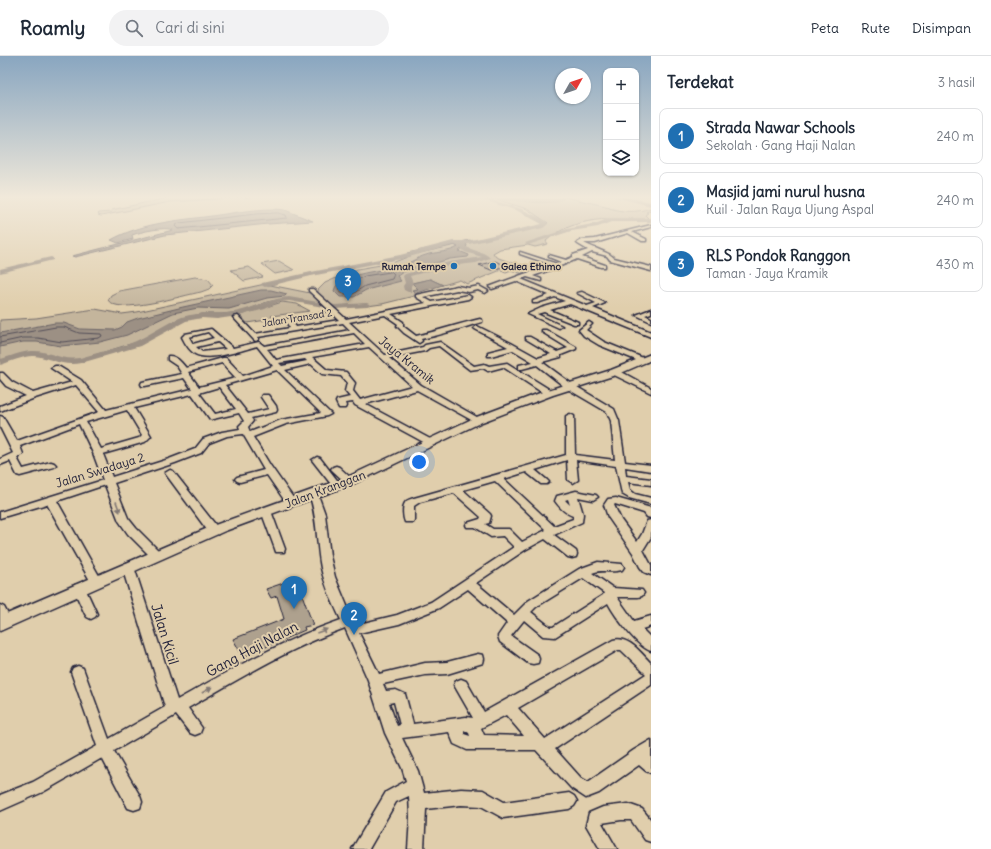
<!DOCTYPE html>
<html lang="id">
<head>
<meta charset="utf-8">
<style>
	body { margin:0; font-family:Delius,sans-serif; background:#f2f2f3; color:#1f2937 }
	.controls { position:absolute; right:12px; top:12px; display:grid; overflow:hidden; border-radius:8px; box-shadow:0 1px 3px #0004 }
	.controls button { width:36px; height:36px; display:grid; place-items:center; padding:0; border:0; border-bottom:1px solid #e0e1e3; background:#fff; color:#1f2937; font:20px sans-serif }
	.compass { position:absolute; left:555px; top:12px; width:36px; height:36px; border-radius:50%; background:#fff; box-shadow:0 1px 3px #0004; rotate:50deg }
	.you { position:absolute; left:419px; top:406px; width:14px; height:14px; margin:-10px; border:3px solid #fff; border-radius:50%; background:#1a73e8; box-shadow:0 0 0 6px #1a73e833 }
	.badge { display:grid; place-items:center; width:26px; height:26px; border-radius:50%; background:#1f6fb2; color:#fff; font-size:13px; font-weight:700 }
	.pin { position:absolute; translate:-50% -33px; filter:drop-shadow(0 1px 2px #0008) }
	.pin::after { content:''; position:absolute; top:21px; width:14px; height:12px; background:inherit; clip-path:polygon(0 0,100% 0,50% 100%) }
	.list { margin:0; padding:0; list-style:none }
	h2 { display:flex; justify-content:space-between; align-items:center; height:52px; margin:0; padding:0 16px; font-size:17px }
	h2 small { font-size:13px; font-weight:400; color:#747a83 }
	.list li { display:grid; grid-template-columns:26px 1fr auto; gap:12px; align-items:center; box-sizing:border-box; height:56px; margin:0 8px 8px; padding:0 8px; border:1px solid #e0e1e3; border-radius:8px }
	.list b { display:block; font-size:15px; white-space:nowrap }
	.list p { margin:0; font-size:13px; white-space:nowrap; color:#747a83 }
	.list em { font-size:13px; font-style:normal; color:#747a83 }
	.icon { flex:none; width:22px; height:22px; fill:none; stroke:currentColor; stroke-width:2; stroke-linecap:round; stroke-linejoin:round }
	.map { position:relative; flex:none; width:651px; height:793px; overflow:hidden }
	header { display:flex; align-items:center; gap:24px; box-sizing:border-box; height:56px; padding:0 20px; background:#fff; border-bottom:1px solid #e0e1e3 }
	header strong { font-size:19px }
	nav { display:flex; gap:22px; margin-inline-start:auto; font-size:14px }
	.search { width:280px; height:36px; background:#f2f2f3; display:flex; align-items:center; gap:10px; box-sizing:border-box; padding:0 14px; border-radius:22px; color:#747a83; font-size:15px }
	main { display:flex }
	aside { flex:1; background:#fff }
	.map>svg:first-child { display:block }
</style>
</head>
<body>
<header>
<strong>Roamly</strong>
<div class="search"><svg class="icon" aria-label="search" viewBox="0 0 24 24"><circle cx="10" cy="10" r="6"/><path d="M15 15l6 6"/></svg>Cari di sini</div>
<nav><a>Peta</a><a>Rute</a><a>Disimpan</a></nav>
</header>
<main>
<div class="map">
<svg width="651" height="793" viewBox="0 0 651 793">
	<rect width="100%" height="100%" fill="#e0ceac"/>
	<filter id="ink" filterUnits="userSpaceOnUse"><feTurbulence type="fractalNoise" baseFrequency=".025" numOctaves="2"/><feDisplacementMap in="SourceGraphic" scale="8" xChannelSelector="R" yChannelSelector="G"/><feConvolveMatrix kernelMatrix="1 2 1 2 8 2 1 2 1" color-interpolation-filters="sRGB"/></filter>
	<g filter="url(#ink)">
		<path fill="#c4b59c" stroke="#736c6c" d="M172,141H250L170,146L101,160L98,159L99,158L98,157L112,156L111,154Z
			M565,141L610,151L609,152C622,156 636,157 651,152V154L646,156L648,157L645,159L649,163C614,162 574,160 546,185L548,188L535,191L528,189L500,193L493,197L496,201L515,208L509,211L528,218L525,219L511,214L506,216L501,214L467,228L460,224L443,229L430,223L413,227L418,233L413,234L418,239L382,248L367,250L366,248L336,250L283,243L267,246L242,256L221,258H202L186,261L137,286L81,303L64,304L33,296L0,305V264L36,262L95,253L122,258L137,256L265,228L310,237L318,236V234L325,227L357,213L392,207L415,198L544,170L548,167L527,153L495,143C512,142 553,153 565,141Z
			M279,205L294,214L275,218L262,208Z
			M249,211L263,221L244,225L231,214Z
			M195,221L208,223L213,229L209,233L201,236C184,239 116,260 108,244L111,239L119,235Z
			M282,246L297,248L310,255L271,260L273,263L247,267L240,259Z"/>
		<path fill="#9c9084" stroke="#6b6467" d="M275,153L285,154L313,165L268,168L165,179L75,201L72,200L173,174C165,170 140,176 132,179L133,183L118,187L111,184C140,168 172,165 204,161C228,158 251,153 275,153Z
			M470,184L472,185L465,187L467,189L466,192H463L459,195L469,199L468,201L450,203L403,216L397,220L401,225L366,234L354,241H340L334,235C337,216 389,215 403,209C412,206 420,200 429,198C438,196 450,196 458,191L454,189L409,199L407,197Z
			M430,223L443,229L416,237L412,234L418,233L412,227Z
			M261,234H271L287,238L285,240L267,242L229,253L198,252L173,257L127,279L100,286L61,290L37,286H23L0,291V277L55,267H64L80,273L115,274L122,271L127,266L138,262L183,251Z"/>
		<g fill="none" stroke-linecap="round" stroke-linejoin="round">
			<path stroke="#534e58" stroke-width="1" d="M278,157L286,159L287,162L178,173L175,170L179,167L256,158Z
				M392,216L394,218L392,223L365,230L354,237L344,238L339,234L340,231L365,220Z
				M0,281L56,271H64L79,277L101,278L102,280L99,282L62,286L38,282H23L0,287"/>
			<path fill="#9c9084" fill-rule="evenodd" d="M485,141L555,143L560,141H566L556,147L493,144L522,153L546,165L548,168L543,172L464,189C472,196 483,194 490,202L476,207L449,210L410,220L413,227L411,230V236H408L404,234L403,230L405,227L403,220L405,218L449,206L482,201L465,196L457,189H453L401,203L311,220L265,231L261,229L262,227L311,216L400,199L453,185H467L542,168L518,155L483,144V142Z
				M614,141H625L651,146V150Z
				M610,162H651V166H611L598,171L571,175L528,189L525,187L567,173L597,167Z
				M51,201L53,202V204L0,217V213Z
				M289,241L335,249L367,247L371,249L367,251L335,253L289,245L279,246L265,253L238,260L217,263L202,262L186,265L140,290L81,307C62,311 52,302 34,300C26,299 9,306 0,309V303C9,301 25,294 34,295C50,295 62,305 80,302C98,296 119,293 136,285C151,278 166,267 182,261C200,255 220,260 239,255C256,251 272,242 289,241Z"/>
		</g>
		<path fill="#aea18e" stroke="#22223b" d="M495,205L507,210L491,214L479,209Z
			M295,523L300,533L313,569L304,571L305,574L243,601L233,583L284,563L277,540L271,542L266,533Z"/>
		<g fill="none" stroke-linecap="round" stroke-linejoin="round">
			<defs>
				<path id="minor" d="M651,169V171L632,176L646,183V185H642L628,177L595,187H584C592,192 609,196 614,202L651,211V215L610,204L607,200L592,196L582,201L605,209V211H601L577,203L558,211L533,220L541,223V225L527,221L521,223L587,250L596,247L577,237L582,236L605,247L593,252L651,276V281L570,248L550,254L578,266V268H574L544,256L537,258L562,270L559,272L557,271L528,258L541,252L565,245L555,241L537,247H533V245L549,239L516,225L492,233L489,231L524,218L552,209L520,198V196L557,208L561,206L549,201V199L566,204L573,201V199L588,194L578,188L577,187L582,184L595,183Z
					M457,230L469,232L479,230L488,235L485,237L478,234L469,236L457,234L423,241L432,246L468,239L471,241L468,243L391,258L403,266V270L416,280C438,275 458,268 480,263L482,264V266C461,272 442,279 421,283L422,285L419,287L404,277L397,270L398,268L385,259L349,266L385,299L423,291L425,289L440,286L474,310L484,308L489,310L507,307L552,335L553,337L552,339H546L503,311L488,315L483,312L470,314L439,290L429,292L425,295L389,302L421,329L482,364L478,367L475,366L417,334L365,348L432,384L433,386L432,388L429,389L355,349L353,346L345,347L346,350L345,352H339L336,346L337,344L350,341L345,335L347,327L341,320L322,318L311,308L285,314L331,358L327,360L286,368L253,381L270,409L296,446L295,448H287L267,419L240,426L237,425L235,423L237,421L264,414L243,378L227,380L209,387L201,397L175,407L114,427L128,462L136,472L160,496L161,499L160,502L156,503L152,502L128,478L119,465L105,429L57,445L102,525L100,528L96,529L92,528L47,448L0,462V456L103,424L93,397L79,368L20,390L23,398L17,402L23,413L51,406L54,407L56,409L54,411L20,420L17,419L10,405L0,409V403L13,397L0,371V360L3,361L17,385L99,356L76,329L35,342L0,355V350L26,340L6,330L0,323V317H3L12,326L33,337L72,326L51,312L55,310H58L81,324L106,354L192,333L184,322L145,330H142L141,328L142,326L182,318L177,310L168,304V300C176,299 182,307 186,312L223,302H226L243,320L273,310L257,290C243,294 209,306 195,298C189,294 185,287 182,281L185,278L211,273L233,292L259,286L264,290L350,274L343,267L258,281L259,283L256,285L254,284L233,261L238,260L255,278L290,272L285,264L286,263L331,256L309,235V233H313L346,263L426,247L416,241V239ZM334,259L339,264L296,271L292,265ZM208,276L214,282L193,288L189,281ZM354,277L365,288L276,304L267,293ZM218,286L226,293L202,296L196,291ZM369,291L412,330L360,344L353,335L355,327L346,316L327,314L312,301ZM305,303L307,305L282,310L279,307ZM222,307L236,322L199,331L188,316ZM277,314L321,357L281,364L250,376L248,371L253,365L251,362L276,356L277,354L276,350L268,339H262L261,341L269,353L248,358L225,329ZM219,331L236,353L215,358L199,337ZM192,338L210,363H213L239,357L244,365L239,370L240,373L222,376L203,383L195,393L169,403L112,421L103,398L145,386L151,380L134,352ZM127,354L142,379L139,382L101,393L86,366Z
					M651,253V257L645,259L651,262V266L636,259Z
					M589,266L592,268L586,274L604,286L648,304L647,306H641L599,289L584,280L579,274Z
					M477,270L511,287L538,302L551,298L526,283V281H530L557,296L568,292L542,276V274H546L576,291V293L561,299V301L542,306L572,328L614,353L619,365L625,406L651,409V415L625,411L626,420L651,423V429L628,426L630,434L635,438L651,442V448L629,442L622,438L616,410L576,404L578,424L573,427L568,424L567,404L535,414L547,424L549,426L547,428H541L526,416L504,423L554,470L573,463V460C565,457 560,452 555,445L557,440L576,435L596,439L598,441L593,444L578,441L583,458L582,466L554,479L576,495L577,498L576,501L572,502L568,501L545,483L525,494L476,527L514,559L528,545L579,513L598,506L622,508L624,511L622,514C612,517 602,513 592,517L613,532L642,534L644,537L642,540L638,541H617L634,565L651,560V570L642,573L651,582V595C637,591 615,560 608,547L555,581L543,580L524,564L511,580L538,599L539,603L538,607L533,608L528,607L500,586L498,580L507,567L468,533L439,552L399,568L359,577L379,618L425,607L447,606L478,598L483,599L484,603L483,607L447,618L425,619L383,628L386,635L396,634L405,638L413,668L466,661L473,662L454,629L456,625L461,623L466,625L484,656L613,584C628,579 641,597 651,607V629L555,693L581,722L588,726L634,694L651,684V717L646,715L639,709L599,737L586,742L571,732L536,694H467L454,688L449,676L402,682L418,715L424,737L461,733L483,734L504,746L569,737L574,740L577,745L574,750L569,753L503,762L481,750L461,749L426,753L424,793H408L410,761L409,740L396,746L369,793H352L386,736L406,725L402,712L385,677L368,624L345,572C289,592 239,623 188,652L202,672L200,677L195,679L190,677L176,659L114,695L140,740L142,746L140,752L134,754L128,752L102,702L43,736L0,755V739L33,726L97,690L71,616L73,612L78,610L83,612L109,683L165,651L122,511L124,508L128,507L132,508L134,511L177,644C230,614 283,584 341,564C333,547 325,530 321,512C316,487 318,462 309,438L311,436H317L325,458L330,500L335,521L355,569L397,559L431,546L514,491L503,480L491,481L475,471H467L466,469L467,467L480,463L481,461L454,437L420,446L414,450V464L413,466H405C403,462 402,451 405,447C406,444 411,443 414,442L566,399V360L570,358L574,360L575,399L615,404L611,365L607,356L566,332L537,309L522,313H519V309L533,306L513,294L491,300H488V296L508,291L475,273L474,272ZM495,425L546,474L522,486L509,473H493L485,468L489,467L491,460L490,458L463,434ZM568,443L570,449L565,444ZM583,522L604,537L603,539L553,571H550L531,556L536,551ZM618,594H621L646,618L545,683L518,652ZM394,646L400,669L397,670L389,647ZM506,659L524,680L484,679L481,672ZM464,674L469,677L470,680L464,678Z
					M612,314H618L651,332V337L612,318Z
					M317,401L320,402L340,428L342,430L340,432H334L312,404Z
					M336,410L339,411L352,423L354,425L352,427H346L333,415L331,413L333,411Z
					M170,414L173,415L218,472L219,475L218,478H210L165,417Z
					M616,442L651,452V462L647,461L644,457L615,448L614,449L621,464L637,486L642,478L647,465L651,464V481L643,494L651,509V519L644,516L640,511L633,497L608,461L604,449L608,443Z
					M266,452L270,453L271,455L285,493L284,496H276L275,493L261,455L262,453Z
					M79,528L83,529L85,532L97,558L95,561L91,563L87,561L85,558L73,532L75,529Z
					M0,549L4,551L12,566L10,569L6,571L2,569L0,566Z
					M628,748L642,753L651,764V786L645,784L631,764H621L602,767L617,793H600L586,769L589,757L603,751Z"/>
				<path id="major" d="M651,298V304L619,318L553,339L482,366L353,428L225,475L0,575V561L215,469L345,422L474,362L545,335L611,314Z"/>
			</defs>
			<use href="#minor" stroke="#22223b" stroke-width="3"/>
			<use href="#major" stroke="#22223b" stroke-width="3"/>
			<use href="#minor" fill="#e0ceac" fill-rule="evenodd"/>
			<use href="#major" fill="#e0ceac" fill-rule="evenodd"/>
		</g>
		<defs><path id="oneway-solid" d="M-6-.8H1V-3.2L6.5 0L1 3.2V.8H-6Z"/></defs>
		<g fill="#817874">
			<use href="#oneway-solid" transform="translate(118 451) rotate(70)"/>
			<use href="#oneway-solid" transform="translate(322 575) rotate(-20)"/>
			<use href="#oneway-solid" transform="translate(207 634) rotate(-30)"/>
		</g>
	</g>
	<linearGradient id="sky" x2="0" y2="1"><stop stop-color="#89a6c0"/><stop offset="0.56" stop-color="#f1e9da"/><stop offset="1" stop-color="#f1e9da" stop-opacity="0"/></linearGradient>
	<rect width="651" height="252" fill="url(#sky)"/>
	<g fill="#1f6fb2" stroke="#e0ceac" stroke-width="1.5">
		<circle cx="454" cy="210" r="4"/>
		<circle cx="493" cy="210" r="4"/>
	</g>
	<g text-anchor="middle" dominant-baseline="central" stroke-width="4" stroke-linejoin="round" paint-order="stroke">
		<g font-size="10" font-weight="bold" fill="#22223b" stroke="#e0ceac" text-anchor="end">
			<text x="446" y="210">Rumah Tempe</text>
			<text x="501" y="210" text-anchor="start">Galea Ethimo</text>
		</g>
		<g font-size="10" fill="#22223b" stroke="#e0ceac">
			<text transform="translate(297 262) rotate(-9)">Jalan Transad 2</text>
		</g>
		<g font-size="12" fill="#22223b" stroke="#e0ceac">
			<text transform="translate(407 304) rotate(39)">Jaya Kramik</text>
			<text transform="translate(100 414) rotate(-17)">Jalan Swadaya 2</text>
			<text transform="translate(325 433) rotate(-21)">Jalan Kranggan</text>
		</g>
		<g font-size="14" fill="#22223b" stroke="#e0ceac">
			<text transform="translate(165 578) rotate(73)">Jalan Kicil</text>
			<text transform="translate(252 593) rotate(-28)">Gang Haji Nalan</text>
		</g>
	</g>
</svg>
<div class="controls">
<button>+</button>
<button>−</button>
<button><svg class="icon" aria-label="layers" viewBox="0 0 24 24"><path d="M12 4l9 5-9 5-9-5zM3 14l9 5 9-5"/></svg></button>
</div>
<svg class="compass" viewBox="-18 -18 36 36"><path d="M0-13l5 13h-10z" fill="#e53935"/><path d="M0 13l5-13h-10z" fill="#747a83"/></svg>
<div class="you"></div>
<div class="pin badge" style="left:294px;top:553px">1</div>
<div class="pin badge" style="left:354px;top:579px">2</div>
<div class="pin badge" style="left:348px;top:245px">3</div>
</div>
<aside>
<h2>Terdekat<small>3 hasil</small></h2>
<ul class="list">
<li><span class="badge">1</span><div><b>Strada Nawar Schools</b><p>Sekolah · Gang Haji Nalan</p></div><em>240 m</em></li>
<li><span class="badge">2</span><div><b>Masjid jami nurul husna</b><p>Kuil · Jalan Raya Ujung Aspal</p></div><em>240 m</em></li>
<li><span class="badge">3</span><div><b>RLS Pondok Ranggon</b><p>Taman · Jaya Kramik</p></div><em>430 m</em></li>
</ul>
</aside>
</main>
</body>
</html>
